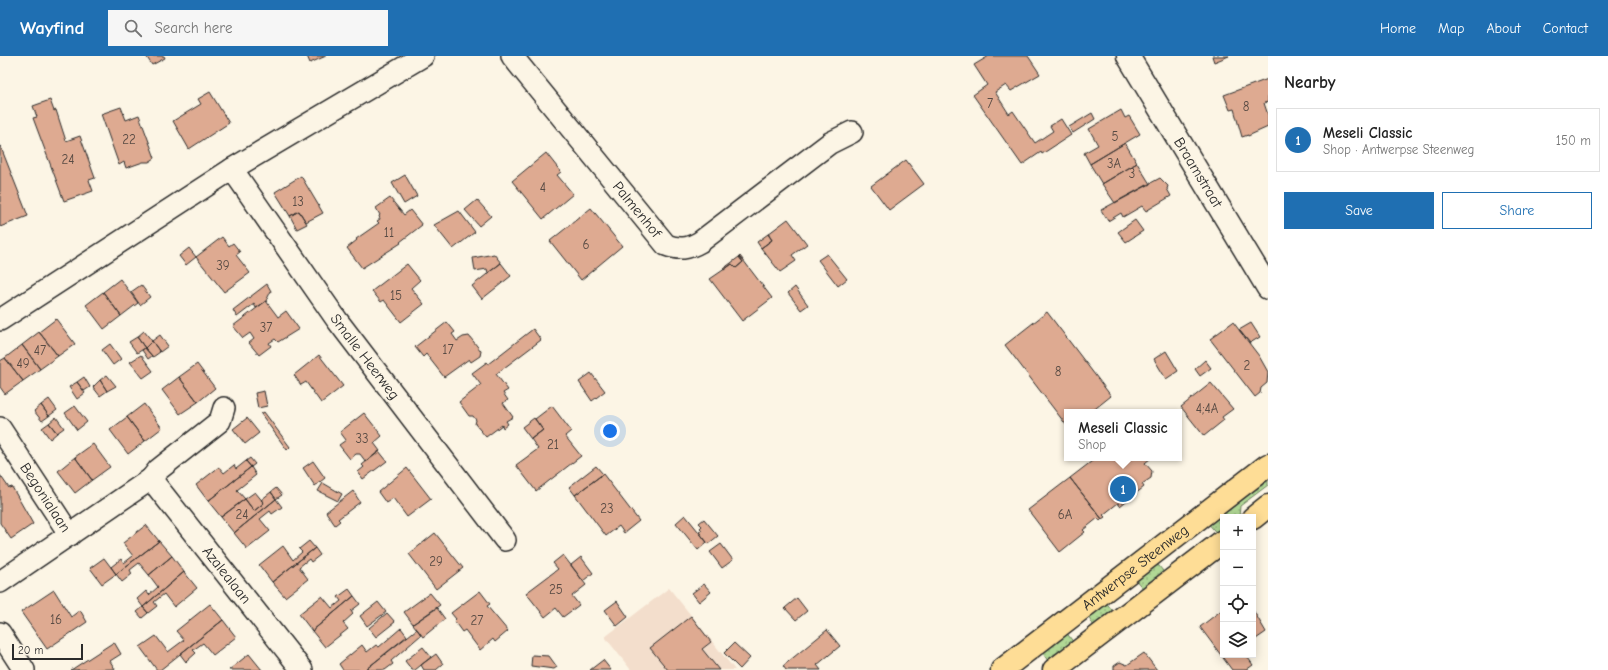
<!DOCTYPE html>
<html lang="en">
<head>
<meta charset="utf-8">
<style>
	body { margin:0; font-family:"Comic Neue",sans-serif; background:#f6f6f6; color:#222 }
	.controls { position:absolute; right:12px; bottom:12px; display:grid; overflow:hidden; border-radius:0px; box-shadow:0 2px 10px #0003 }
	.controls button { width:36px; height:36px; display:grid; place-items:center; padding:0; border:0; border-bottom:1px solid #e0e0e0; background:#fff; color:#222; font:20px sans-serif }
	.scale { position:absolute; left:12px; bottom:10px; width:71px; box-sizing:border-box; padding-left:4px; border:2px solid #2b2b2b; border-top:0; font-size:11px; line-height:14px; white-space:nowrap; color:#2b2b2b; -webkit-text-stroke:3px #fcf5e5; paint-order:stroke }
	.you { position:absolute; left:610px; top:375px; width:14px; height:14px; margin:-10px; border:3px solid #fff; border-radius:50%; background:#1a73e8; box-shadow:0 0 0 6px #1a73e833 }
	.badge { display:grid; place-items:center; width:26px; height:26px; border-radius:50%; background:#1f6fb2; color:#fff; font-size:13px; font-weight:700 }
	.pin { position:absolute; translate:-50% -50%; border:2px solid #fff; box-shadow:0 1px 4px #0006 }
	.popup { position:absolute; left:1064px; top:353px; width:118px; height:52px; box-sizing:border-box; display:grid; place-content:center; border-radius:0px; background:#fff; filter:drop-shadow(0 1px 3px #0005); font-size:13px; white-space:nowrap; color:#767676 }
	.popup b { font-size:15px; color:#222 }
	.popup::after { content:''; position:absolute; left:50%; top:100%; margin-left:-8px; border:8px solid transparent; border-top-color:#fff }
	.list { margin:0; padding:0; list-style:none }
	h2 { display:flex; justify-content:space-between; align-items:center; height:52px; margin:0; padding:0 16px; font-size:17px }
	h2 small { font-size:13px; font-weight:400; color:#767676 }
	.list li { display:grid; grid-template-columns:26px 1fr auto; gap:12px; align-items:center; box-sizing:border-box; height:64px; margin:0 8px 8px; padding:0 8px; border:1px solid #e0e0e0; border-radius:0px }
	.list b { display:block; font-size:15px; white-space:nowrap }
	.list p { margin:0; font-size:13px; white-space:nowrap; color:#767676 }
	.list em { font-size:13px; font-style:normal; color:#767676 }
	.actions { display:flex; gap:8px; padding:12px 16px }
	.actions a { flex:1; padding:9px 0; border:1px solid #1f6fb2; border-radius:0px; text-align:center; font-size:14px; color:#1f6fb2 }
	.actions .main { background:#1f6fb2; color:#fff }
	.icon { flex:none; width:22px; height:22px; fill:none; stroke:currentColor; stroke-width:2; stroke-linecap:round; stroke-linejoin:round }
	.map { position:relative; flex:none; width:1268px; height:614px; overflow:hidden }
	header { display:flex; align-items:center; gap:24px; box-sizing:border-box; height:56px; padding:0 20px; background:#1f6fb2; color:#fff }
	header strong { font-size:19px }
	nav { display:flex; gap:22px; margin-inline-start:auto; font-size:14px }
	.search { width:280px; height:36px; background:#f6f6f6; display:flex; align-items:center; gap:10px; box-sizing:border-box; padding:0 14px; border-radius:0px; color:#767676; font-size:15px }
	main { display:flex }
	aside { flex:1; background:#fff }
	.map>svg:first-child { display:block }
</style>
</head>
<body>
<header>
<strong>Wayfind</strong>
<div class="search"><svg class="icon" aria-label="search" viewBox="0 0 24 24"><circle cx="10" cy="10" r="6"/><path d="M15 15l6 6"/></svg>Search here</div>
<nav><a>Home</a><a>Map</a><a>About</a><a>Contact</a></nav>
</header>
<main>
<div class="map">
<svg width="1268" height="614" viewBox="0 0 1268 614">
	<defs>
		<pattern id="grass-dots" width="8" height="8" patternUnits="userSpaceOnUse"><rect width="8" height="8" fill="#b1d895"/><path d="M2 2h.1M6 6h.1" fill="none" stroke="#98ba81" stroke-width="1.8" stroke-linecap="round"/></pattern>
	</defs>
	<rect width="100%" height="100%" fill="#fcf5e5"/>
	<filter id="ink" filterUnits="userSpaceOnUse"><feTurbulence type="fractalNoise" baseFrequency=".025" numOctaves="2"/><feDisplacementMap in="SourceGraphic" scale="8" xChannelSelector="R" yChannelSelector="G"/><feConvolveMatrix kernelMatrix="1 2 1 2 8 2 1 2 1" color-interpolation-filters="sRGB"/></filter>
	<g filter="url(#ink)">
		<path fill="#f3decc" d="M669,532L735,614H631L605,581Z"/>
		<path fill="url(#grass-dots)" stroke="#6e8260" d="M1268,416V429L1240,450L1239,461H1223V478L1220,481L1206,465Z
			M1155,505L1167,520L1145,535L1134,522Z
			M1105,545L1115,558L1095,572L1087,559Z
			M1066,576L1074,587L1048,605L1042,596Z"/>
		<path fill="#deaa91" stroke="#2b2b2b" d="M146,0H164L165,2L152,9Z
			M307,0H326L310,7Z
			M989,0H1028L1040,18L1011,35L1006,29L995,36L1009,58L1013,55L1035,87L1053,75L1050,70L1061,63L1071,79L1042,98L1041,96L1022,109L973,39L987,29L974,9Z
			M1212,0H1229L1214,6Z
			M1268,23V46L1264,47L1268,59V71L1248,80V79L1242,81L1234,53L1230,54L1224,39Z
			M210,36L229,67L189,93L173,65L201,48L198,43Z
			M50,44L54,55L56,54L66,85L80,80L95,122L89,124L93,135L64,145L33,62L37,61L33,50Z
			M121,51L126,64L139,59L155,102L149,106H143L126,112L124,106L119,109L101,58Z
			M1121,54L1125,62L1129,60L1140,78L1090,108L1084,97L1098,89L1089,73Z
			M1092,57L1095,63L1073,77L1069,71Z
			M1125,87L1137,107L1102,128L1090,108Z
			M0,89L28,160L0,171Z
			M546,97L561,116L557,119L573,138L543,163L512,125Z
			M906,104L924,128L889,154L871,130Z
			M1137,107L1150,128L1115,147L1102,128Z
			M405,119L417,140L404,148L392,127Z
			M301,120L323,157L306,166L299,155L290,160L275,136Z
			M1160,122L1168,130L1167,133L1171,140L1146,155L1142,150L1123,161L1121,157L1108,165L1101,154Z
			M390,142L404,159L410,154L422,169L400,186L401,187L362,212L347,192L357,184L356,183L379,167L377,165L380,163L379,160L380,159L376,152Z
			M477,144L491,160L479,170L465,154Z
			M591,152L622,190L581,224L550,185Z
			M299,155L307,168L297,173L290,160Z
			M459,155L475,176L453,193L434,169Z
			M788,163L807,188L792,199L796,205L780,216L761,192L772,184L768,178Z
			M1135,164L1143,175L1126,186L1118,176Z
			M768,178L772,184L761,192L757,186Z
			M222,181L229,190L233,187L240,196L236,199L250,217L224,236L196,201Z
			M189,192L196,201L186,209L179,200Z
			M494,198L501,207L488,217L487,213L475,215L473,202Z
			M827,198L847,223L838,230L818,204Z
			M740,200L772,242L742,265L710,223L732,208L736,212L743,206L739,201Z
			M739,201L743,206L736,212L732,208L724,214L723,213Z
			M501,207L511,220L482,243L472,230Z
			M407,208L420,224L411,232L424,248L401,266L384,244L381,246L372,235Z
			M120,223L138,247L121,260L103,236Z
			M267,228L271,235L266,245L256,252L254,248L237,261L233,254Z
			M141,229L150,241L140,249L131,236Z
			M795,231L808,249L801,254L788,237Z
			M103,236L121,260L104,273L86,249Z
			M266,245L278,261L286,255L299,273L278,286L275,283L269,287L271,290L259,299L249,287L254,283L250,277L243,282L233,270Z
			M1047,256L1111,340L1091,356H1067V370L1005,289Z
			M56,263L75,288L58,300L39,276Z
			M447,266L455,276L452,278L457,285L463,281L469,280L481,295L480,300L471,306L469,303L444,321L426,298L423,301L415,291Z
			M1233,266L1259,300L1268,316L1267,327L1261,332L1260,337L1255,341L1210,283Z
			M1251,267L1260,281L1250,287L1239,274Z
			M533,273L541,284L496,318L508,334L503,337L508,344L503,347L513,361L506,365L508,368L503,372L502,369L486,381L475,368L476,364L473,360H469L459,346L481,329L472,317L487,306L488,308Z
			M144,275L152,285L145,292L137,281Z
			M39,276L58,300L40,313L22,289Z
			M160,279L168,290L160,296L152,285Z
			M137,281L145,292L137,297L129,286Z
			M152,285L160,296L153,301L145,292Z
			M110,288L121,303L113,309L102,294Z
			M22,289L40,313L23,325L5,302Z
			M145,292L152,300L148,303L142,294Z
			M1166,295L1178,315L1166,323L1154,303Z
			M141,299L153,315L143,322L130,306Z
			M319,299L343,330L321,347L306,326L301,329L294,319Z
			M5,302L23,325L5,338L0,331V305Z
			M1205,304L1211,312L1200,320L1195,313Z
			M197,308L215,332L198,346L179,321Z
			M591,317L605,335L592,345L579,326Z
			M107,319L116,330L107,335L100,324Z
			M84,321L90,331L84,335L77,326Z
			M179,321L198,346L180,358L162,334Z
			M100,324L107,335L100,340L93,331Z
			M77,326L85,337L77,343L69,331Z
			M1211,327L1233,353L1222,361L1224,364L1204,380L1181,351Z
			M264,335L267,350L258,352L255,337Z
			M49,343L57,354L49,360L41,349Z
			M144,348L162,372L145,385L127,361Z
			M41,349L49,360L42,365L34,355Z
			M75,350L87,366L77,374L65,357Z
			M552,350L571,375L565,380L581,400L536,435L516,409L538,393L531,383L543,374L535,363Z
			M264,356L290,391L287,394L261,358Z
			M364,357L382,380L374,387L380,395L366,406L360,398H356L350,403L339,389L346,384L340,376Z
			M56,361L64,372L57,377L49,367Z
			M127,361L145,385L128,398L110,374Z
			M247,362L259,377L245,388L233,373Z
			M534,362L543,374L531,383L522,371Z
			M49,367L57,377L50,383L42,372Z
			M93,388L110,411L92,424L75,401Z
			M379,395L387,405L363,423L358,416L364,411L362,409Z
			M75,401L92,424L75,437L58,415Z
			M250,402L255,408L251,411L246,405Z
			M1096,402H1151L1145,407L1152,415L1151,422L1142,428L1144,431L1120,450L1118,447L1103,459L1105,461L1102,463L1070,422Z
			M246,405L251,411L208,445L196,429L219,411L224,417L234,409L236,413Z
			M313,405L325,422L315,430L303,412Z
			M596,410L603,418L575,439L569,431Z
			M251,411L256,419L237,434L245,443L221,461L208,445Z
			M407,412L431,443L407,461L393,442L386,447L378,436Z
			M603,418L639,465L624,477L619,470L606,480L575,439Z
			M0,419L9,432L12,431L33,468L11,483L0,467Z
			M1070,422L1102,463L1100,465L1098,462L1083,474L1085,476L1060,496L1028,454Z
			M323,427L342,438L338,445L318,435Z
			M276,432L282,439L276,443L271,436Z
			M353,435L360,446L338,463L340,465L335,469L326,456Z
			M255,436L264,447L254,455L245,443Z
			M271,436L276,443L234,477L221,461L245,443L254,455L264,447L261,444Z
			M276,443L282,451L272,458L270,455L260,463L270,475L247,493L234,477Z
			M685,459L707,486L698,494L676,467Z
			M704,463L718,480L708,488L699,476L702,474L700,472L702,470L699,467Z
			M146,469L159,485L116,518L111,511L121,503L124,507L133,500L123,487Z
			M435,477L463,512L436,533L409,498Z
			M159,485L172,500L149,519L139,507L130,514L132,518L122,526L116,518Z
			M309,485L315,492L272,526L259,509L283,490L293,504L302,496L299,493Z
			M721,488L733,504L722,512L710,496Z
			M315,492L320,499L311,506L309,503L299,511L308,523L285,541L272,526Z
			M563,499L586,529L572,540L579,549L563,561L556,552L545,561L526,537L558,513L553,507Z
			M172,500L184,516L143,551L137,543L146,535L149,539L158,531L149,519Z
			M581,501L593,517L583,525L571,509Z
			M104,502L116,518L102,528L90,512Z
			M184,516L197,532L174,551L164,538L154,546L157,550L148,557L143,551Z
			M704,528L711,536L699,546L692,537Z
			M349,533L354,540L312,575L299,558L322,540L332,552L341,545L338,541Z
			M54,534L71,561L80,554L87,566L47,593L21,556Z
			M480,535L490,548L487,550L508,575L495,586L493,583L480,594L465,574L462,576L454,565L456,563L451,557Z
			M430,537L440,549L413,568L404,556Z
			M354,540L360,548L351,555L353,558L343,567L348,573L325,591L312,575Z
			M797,542L807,555L796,564L785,552Z
			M617,545L628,561L617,570L605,554Z
			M378,546L386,556L367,570L360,560Z
			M210,548L223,564L160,614H157L140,591L156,580L168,596L184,584L176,575Z
			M143,551L148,557L142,562L137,556Z
			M437,552L445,563L423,581L413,568Z
			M1223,553V599H1246L1253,609L1246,614H1232L1200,571Z
			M1253,554L1266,576L1253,585Z
			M387,557L395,566L376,581L369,572Z
			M691,560L711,586L702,593L719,614H668L650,592Z
			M223,564L236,581L213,599L203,587L193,594L196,597L186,606L180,598Z
			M401,572L407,580L365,614H343L339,608L362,589L367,596L376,589L379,591Z
			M417,573L421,579L391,605L393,608L385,614H365Z
			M827,574L840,590L817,609L821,614H786L783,610Z
			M114,586L121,598L110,605L115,613L71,614Z
			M734,587L750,602L740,613L724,597Z
			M423,591L431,601L415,614H412L405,605Z
			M1144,597L1157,614H1114V610L1120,606L1127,609Z
			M249,598L262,614H229Z
			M436,598L443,608L436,614H424L421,609Z
			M532,599L549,600L557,611L554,613L531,610Z
			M603,604L611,614H590Z"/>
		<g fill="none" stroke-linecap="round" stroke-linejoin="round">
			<defs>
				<g id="street">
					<path id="s1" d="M512,0L666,189C679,194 688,193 700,186L830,87L852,76"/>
					<path id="s2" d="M232,113L337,264L505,484"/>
					<path d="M0,264L232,113L423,0"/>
					<path id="s3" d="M0,372L70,479"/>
					<path d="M151,423L158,414L220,365L224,352"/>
					<path id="s4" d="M0,526L151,423L302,614"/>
					<path d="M0,577L24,614"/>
				</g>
				<g id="secondary">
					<path id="s5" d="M1128,0L1268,232"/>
				</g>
				<g id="primary">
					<path d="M1253,462L1268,450"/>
					<path id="s6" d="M1002,614L1268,409"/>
					<path d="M1054,614L1223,485"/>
				</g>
			</defs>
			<use href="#street" stroke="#2b2b2b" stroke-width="24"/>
			<use href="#secondary" stroke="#2b2b2b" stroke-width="25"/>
			<use href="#primary" stroke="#2b2b2b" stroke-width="25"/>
			<use href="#street" stroke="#fcf5e5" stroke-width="21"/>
			<use href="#secondary" stroke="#fcf5e5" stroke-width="22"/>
			<use href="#primary" stroke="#fedd96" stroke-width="22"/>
		</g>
	</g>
	<g text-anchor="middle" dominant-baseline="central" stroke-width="4" stroke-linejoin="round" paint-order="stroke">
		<g font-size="13" fill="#584b44">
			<text x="990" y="47">7</text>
			<text x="1246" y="50">8</text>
			<text x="1115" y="80">5</text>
			<text x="129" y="83">22</text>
			<text x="68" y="103">24</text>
			<text x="1114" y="107">3A</text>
			<text x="1132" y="117">3</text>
			<text x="543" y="131">4</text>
			<text x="298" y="145">13</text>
			<text x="389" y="176">11</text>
			<text x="586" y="188">6</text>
			<text x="223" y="209">39</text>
			<text x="396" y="239">15</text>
			<text x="266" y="271">37</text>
			<text x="448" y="293">17</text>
			<text x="40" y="294">47</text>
			<text x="23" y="307">49</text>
			<text x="1247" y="309">2</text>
			<text x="1058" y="315">8</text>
			<text x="1207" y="352">4;4A</text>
			<text x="362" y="382">33</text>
			<text x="553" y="388">21</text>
			<text x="607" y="452">23</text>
			<text x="242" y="458">24</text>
			<text x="1065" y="458">6A</text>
			<text x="436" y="505">29</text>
			<text x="556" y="533">25</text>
			<text x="56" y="563">16</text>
			<text x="477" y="564">27</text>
		</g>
		<g font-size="15" fill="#2b2b2b" stroke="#fcf5e5">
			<text stroke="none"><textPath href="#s5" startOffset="136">Braamstraat</textPath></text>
			<text stroke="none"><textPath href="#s1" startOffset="198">Palmenhof</textPath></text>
			<text stroke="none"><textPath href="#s2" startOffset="230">Smalle Heerweg</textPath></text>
			<text stroke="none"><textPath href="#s3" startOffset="83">Begonialaan</textPath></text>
			<text stroke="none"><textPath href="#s6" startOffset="168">Antwerpse Steenweg</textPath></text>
			<text stroke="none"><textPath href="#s4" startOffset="305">Azalealaan</textPath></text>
		</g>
	</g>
</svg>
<div class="controls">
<button>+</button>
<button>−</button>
<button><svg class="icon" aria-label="locate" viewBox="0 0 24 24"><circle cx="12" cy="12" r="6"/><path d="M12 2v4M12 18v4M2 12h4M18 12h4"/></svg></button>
<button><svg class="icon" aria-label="layers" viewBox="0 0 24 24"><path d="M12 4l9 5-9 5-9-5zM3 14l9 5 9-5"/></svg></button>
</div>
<div class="scale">20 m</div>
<div class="you"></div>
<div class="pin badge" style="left:1123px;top:433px">1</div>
<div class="popup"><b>Meseli Classic</b>Shop</div>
</div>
<aside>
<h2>Nearby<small></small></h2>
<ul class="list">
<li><span class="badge">1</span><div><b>Meseli Classic</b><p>Shop · Antwerpse Steenweg</p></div><em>150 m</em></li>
</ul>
<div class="actions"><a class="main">Save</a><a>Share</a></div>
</aside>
</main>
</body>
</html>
